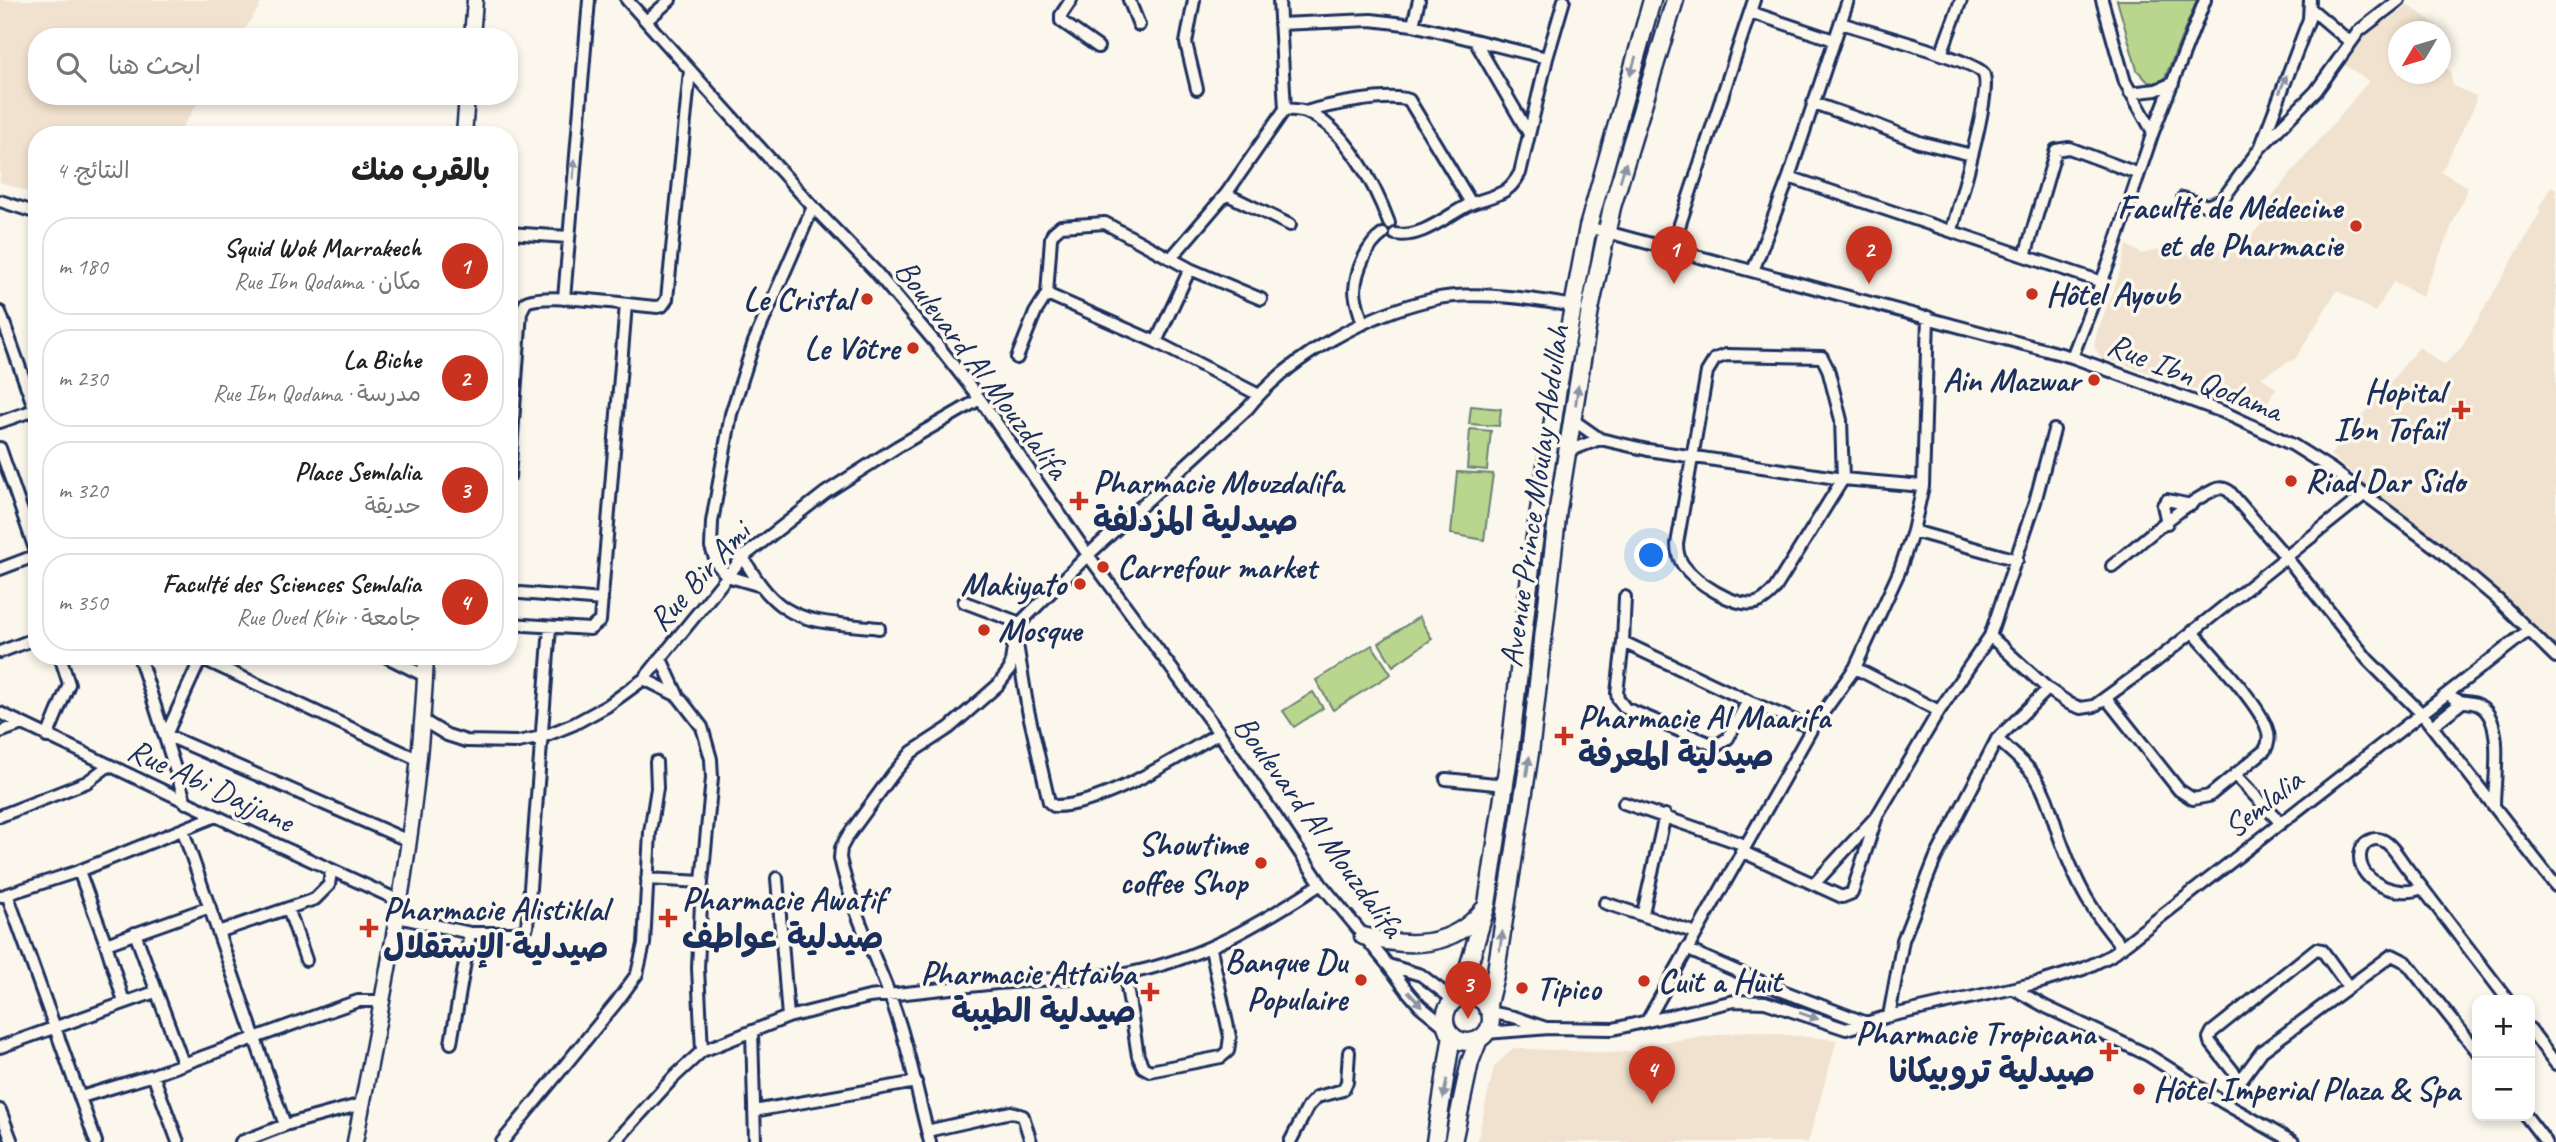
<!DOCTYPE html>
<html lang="ar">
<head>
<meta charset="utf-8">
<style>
	body { margin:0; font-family:Caveat,"Playpen Sans Arabic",sans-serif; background:#f2f2f2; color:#222; direction:rtl }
	.controls { position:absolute; right:21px; bottom:21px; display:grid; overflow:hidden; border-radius:14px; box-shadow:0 4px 10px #0003 }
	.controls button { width:63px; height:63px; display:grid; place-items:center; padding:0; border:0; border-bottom:2px solid #e0e0e0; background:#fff; color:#222; font:35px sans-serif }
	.compass { position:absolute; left:2388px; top:21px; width:63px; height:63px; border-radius:50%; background:#fff; box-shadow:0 4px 10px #0003; rotate:232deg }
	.you { position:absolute; left:1652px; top:556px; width:24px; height:24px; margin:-18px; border:5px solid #fff; border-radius:50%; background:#1a73e8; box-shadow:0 0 0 10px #1a73e833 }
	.badge { display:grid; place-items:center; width:46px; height:46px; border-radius:50%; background:#c8321e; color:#fff; font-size:23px; font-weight:700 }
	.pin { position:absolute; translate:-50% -58px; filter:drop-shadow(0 2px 4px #0008) }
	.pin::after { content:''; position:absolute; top:37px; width:24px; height:21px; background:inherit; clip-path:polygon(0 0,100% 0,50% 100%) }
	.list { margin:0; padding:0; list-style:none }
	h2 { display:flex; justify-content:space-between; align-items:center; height:91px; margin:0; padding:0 28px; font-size:30px }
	h2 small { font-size:23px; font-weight:400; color:#767676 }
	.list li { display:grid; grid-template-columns:46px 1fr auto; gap:21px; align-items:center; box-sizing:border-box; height:98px; margin:0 14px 14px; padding:0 14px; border:2px solid #e0e0e0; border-radius:28px }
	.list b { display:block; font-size:26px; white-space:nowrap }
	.list p { margin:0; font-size:23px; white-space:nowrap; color:#767676 }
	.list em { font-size:23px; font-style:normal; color:#767676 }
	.icon { flex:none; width:38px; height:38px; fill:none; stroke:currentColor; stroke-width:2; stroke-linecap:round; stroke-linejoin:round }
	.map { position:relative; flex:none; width:2556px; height:1142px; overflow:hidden; direction:ltr }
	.search { position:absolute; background:#fff; box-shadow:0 4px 10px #0003; left:28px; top:28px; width:490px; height:77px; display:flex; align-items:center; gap:18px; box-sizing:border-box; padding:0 24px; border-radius:28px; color:#767676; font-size:26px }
	.panel { position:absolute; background:#fff; box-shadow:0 4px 10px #0003; left:28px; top:126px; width:490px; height:539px; border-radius:28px; direction:rtl }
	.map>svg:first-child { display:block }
</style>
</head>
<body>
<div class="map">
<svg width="2556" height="1142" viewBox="0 0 2556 1142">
	<rect width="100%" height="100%" fill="#fbf7ec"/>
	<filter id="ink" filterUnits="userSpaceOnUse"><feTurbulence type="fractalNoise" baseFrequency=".0143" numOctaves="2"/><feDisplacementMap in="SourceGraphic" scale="14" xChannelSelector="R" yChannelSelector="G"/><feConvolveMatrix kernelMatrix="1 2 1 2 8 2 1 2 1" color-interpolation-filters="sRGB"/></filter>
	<g filter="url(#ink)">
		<path fill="#f0e2ce" d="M0,0H256L261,4L240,37H37V96H202L177,135H37V195L0,182Z
			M2407,4L2437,25L2432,31L2398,32V74H2440L2441,64L2450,71L2453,86L2476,96L2474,107L2441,172L2468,187L2422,297L2394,281L2375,312L2337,290L2296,358L2261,377L2276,388L2261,413L2119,362L2102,359L2094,347L2097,332L2118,278L2127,245L2142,254L2161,249L2162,256L2241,248L2275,207L2268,201L2369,81L2345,65L2366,33L2400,12Z
			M2551,186L2556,189V646L2508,601L2330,455L2419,347L2444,365L2462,347L2541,211L2538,209Z
			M1749,1031L1837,1040L1808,1142H1477L1494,1067L1513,1048L1612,1053L1634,1051L1638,1045Z"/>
		<path fill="#bad58d" stroke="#6a8276" stroke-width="2" d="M2117,0H2197L2164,80L2156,83L2148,82L2137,70Z
			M1471,406L1501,409L1499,426L1469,424Z
			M1470,429L1491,431L1487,470L1467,468Z
			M1457,472L1493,474L1484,540L1451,534Z
			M1419,617L1432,639L1393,666L1379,643Z
			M1372,645L1391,674L1333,710L1316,680Z
			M1313,692L1323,708L1294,727L1283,711Z"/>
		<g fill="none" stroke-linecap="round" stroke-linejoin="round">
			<defs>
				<path id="street" d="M627,0L813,207L875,271L939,347L980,399L1088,555L1219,733L1321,884L1388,965L1408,992L1420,1006L1447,1028
					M1071,0L1061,15V21L1098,47
					M1129,0L1139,25
					M1194,0L1186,43L1197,89
					M2102,0L2125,82L2153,132
					M2310,8L2350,42
					M1750,12L1834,40
					M646,21L670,0
					M1841,23C1863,30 1973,60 1983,73C1994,88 1958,206 1952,230
					M1280,24L1371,20L1413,25L1547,58
					M1413,25L1419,0
					M1475,41L1528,132
					M1941,54L1961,0
					M2130,93L2156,90L2173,83
					M1813,103L1874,124L1919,142L1972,155
					M1285,109C1291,110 1300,110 1306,112C1346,128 1375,185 1389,223
					M1306,112C1328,105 1388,93 1409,100L1471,203
					M2261,146L2309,19L2310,0
					M1789,177L2102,282
					M1226,194L1290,225
					M2183,198L2207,206L2222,200L2260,148L2316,91L2359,31L2399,0
					M0,201L37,213
					M1588,227L2072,357L2223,412L2293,445L2331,469L2438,549L2497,599L2556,657
					M509,233L568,237
					M1395,234C1422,239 1447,215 1470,204C1482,199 1496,197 1506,190C1513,185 1516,180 1520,173L1547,58L1564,0
					M1672,248L1754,0
					M2025,256L2056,150L2069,148L2139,174
					M1171,258L1226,194L1285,109L1279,0
					M1753,271L1789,177L1848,0
					M1047,294L1156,342L1259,395
					M564,299L589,0
					M0,312L35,410
					M1363,324C1360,313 1355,301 1355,290C1356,270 1367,245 1383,234
					M1156,342L1190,269
					M1726,355L1822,357L1828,369L1841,420L1843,479L1774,590C1769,595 1764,601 1756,603C1735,608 1695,582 1683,565C1678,558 1677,552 1677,544L1707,372L1715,359Z
					M2072,357L2110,260L2153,132L2205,0
					M1017,358L1035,313L1047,294L1051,238L1053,233L1061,226L1105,223L1190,269L1261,299
					M1573,420L1600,439L1648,450L1843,479L1923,486
					M0,422L37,409
					M0,448L37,555
					M1568,451L1600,439
					M509,477L521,312L526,302C546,292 630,305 657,307L662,306L667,299L690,71
					M2167,523L2163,505L2167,500L2191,505
					M1913,531L2017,560
					M743,557C781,626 808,620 879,628
					M2112,566C2142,542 2180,506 2214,490C2220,487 2224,488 2229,491L2286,557L2368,660L2423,715L2556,886
					M0,569L37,555
					M758,585L727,576L717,564L711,547L712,522L731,414L754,342L813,207
					M509,592L602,600
					M1625,597L1623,642L1617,693L1618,699L1625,708L1716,746L1728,738L1748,701
					M964,602L1020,623
					M509,624L590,629L600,621L626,304
					M1990,636L2048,689L2070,704L2081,708L2094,706L2156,661L2365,494
					M1623,642L1748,701L1812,728
					M1017,644L1028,710L1049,802L1054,806C1102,807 1178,757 1219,733
					M0,652L37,638
					M139,656L186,803
					M199,656L201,658L166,735L409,841
					M202,656L201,658L417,759
					M385,656L425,676
					M661,659L678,696L702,727L711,759L712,778L702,882L698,968L702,1051
					M1855,668L1939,711
					M644,679L678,696
					M2449,694C2461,707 2472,698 2483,708C2504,726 2494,779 2494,805
					M2106,698L2179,790L2193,799L2209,796L2265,750C2269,743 2270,737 2267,729C2260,705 2210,652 2192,631
					M0,713L258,836L400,901
					M422,720L447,735L466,741L518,742L542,737L574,724L607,706L644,679L743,557L825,493L897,447L980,399
					M2432,726L2461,703
					M0,732L22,724
					M47,737L69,684L60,656
					M1997,739C2010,751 2026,763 2036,778C2049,798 2053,821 2062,844C2079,889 2091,910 2122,947
					M2235,775L2280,822
					M1446,779L1505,785
					M1624,803L1745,845
					M0,816L87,782L108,766
					M183,831L285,1125
					M1741,851L1842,897L1852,893L1877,816L1939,711L1990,636L2035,502L2054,430
					M79,871L106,944L124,1002
					M777,878L788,1017
					M647,879L702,882
					M1814,884L1875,818
					M2422,888C2400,898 2359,884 2360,856C2361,841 2376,834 2387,843C2395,849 2401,861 2407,868C2441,912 2474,956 2508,1000
					M7,894L96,1142
					M2,896L79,871L216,816
					M1605,903L1696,933
					M288,908L306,960
					M1643,913L1665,815
					M398,917L470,933H514L520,932L527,927L550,627
					M218,932L315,899L329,885L331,871
					M135,933L183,1063
					M106,944L210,907
					M1686,949L1780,990L1864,1022
					M1388,965L1421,975L1455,1001
					M1125,974L1138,1056L1143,1067L1150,1071L1221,1057L1228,1051L1230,1037L1211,949
					M2014,989L2046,1007L2148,1055L2224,1103L2293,1142
					M1489,1012L1514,1017L1546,1028
					M1889,1016L1903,940L1935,859L1997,739L2048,689
					M1647,1021L1812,728L1855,668L1899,572L1913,531L1923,486L1928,317
					M2530,1029L2556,1064
					M752,1031L755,1142
					M1486,1033L1549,1028L1613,1029L1734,1001L1765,1002L1846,1029L1889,1016L2041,982L2083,969L2110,956L2529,630
					M451,1043L470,933
					M0,1047L155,992
					M153,1075L178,1142
					M2240,1080L2210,1042L2209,1038L2212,1032L2316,949L2322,950L2348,986
					M81,1097L153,1075L329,1011L358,1001H382
					M2224,1103L2262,1051L2392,955L2406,962L2477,1051
					M0,1110L12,1142
					M754,1111L916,1082
					M2526,1116L2546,1142
					M927,1131L1011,1112L1023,1116L1031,1142
					M241,1142L285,1125L362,1104
					M502,1142L616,1003L637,974L644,944L650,832L657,788L656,762
					M615,1142L673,1078L702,1051L788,1017L869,997L997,983L1125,974C1199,960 1258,925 1321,884
					M930,1142C917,1093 908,1043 890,996C873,951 850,905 840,858L841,848L847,837L893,774L912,752L949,728L998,685L1010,669L1015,634L1020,623L1088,555L1248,408C1290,356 1369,313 1434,299C1473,290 1538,299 1577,307
					M1290,1142L1308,1107L1317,1097L1343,1090L1347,1082L1349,1052"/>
				<path id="secondary" d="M472,37L475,0
					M464,135L467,96
					M355,1142C386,982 420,820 426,656"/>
				<path id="primary" d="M1363,936C1408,948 1452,949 1484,909
					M1445 1019a23 23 0 1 1 46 0a23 23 0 1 1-46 0Z
					M1459,998L1487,904L1510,750L1533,549L1559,382L1588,227L1652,0
					M1487,1008L1496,971L1530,753L1558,509L1590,310L1612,207L1675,0
					M1435,1142L1452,1035
					M1453,1142L1470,1062L1479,1039"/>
			</defs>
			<use href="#street" stroke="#1b2f5e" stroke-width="16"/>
			<use href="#secondary" stroke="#1b2f5e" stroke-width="19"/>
			<use href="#primary" stroke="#1b2f5e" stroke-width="21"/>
			<use href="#street" stroke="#fbf7ec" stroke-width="10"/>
			<use href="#secondary" stroke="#fbf7ec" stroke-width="14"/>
			<use href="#primary" stroke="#fbf7ec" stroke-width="16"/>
		</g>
		<defs><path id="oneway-solid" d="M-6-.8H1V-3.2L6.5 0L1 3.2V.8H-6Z" transform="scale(1.75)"/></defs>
		<g fill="#8b93a5">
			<use href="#oneway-solid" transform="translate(1633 66) rotate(106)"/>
			<use href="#oneway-solid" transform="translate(2283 84) rotate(-69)"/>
			<use href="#oneway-solid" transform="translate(574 169) rotate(-85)"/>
			<use href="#oneway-solid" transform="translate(1623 172) rotate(-73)"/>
			<use href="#oneway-solid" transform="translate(1577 395) rotate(-82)"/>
			<use href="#oneway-solid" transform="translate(1528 766) rotate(-81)"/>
			<use href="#oneway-solid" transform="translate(1501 941) rotate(-81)"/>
			<use href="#oneway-solid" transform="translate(1415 999) rotate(48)"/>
			<use href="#oneway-solid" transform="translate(1809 1016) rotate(19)"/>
			<use href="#oneway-solid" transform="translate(1445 1089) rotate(100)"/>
		</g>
	</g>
	<g fill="#c8321e" stroke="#fbf7ec" stroke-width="2.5">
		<circle cx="2356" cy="226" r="7"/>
		<circle cx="2032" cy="294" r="7"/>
		<circle cx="867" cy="299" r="7"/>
		<circle cx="913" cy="348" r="7"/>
		<circle cx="2094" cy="380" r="7"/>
		<path d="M2457.5 399.5h7v7h7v7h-7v7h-7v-7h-7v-7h7z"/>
		<circle cx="2291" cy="481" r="7"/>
		<path d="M1075.5 490.5h7v7h7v7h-7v7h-7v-7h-7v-7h7z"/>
		<circle cx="1103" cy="567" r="7"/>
		<circle cx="1080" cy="584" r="7"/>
		<circle cx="984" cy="630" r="7"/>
		<path d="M1560.5 725.5h7v7h7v7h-7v7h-7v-7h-7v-7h7z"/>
		<circle cx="1261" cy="863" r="7"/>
		<path d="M664.5 907.5h7v7h7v7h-7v7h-7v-7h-7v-7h7z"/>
		<path d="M365.5 917.5h7v7h7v7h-7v7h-7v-7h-7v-7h7z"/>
		<circle cx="1361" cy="980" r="7"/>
		<circle cx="1644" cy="981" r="7"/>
		<circle cx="1522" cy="988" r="7"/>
		<path d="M1146.5 981.5h7v7h7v7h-7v7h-7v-7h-7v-7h7z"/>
		<path d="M2105.5 1041.5h7v7h7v7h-7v7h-7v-7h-7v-7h7z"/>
		<circle cx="2139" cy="1089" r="7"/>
	</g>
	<g text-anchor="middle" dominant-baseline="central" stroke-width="7" stroke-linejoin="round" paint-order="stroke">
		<g font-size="33" font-weight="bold" fill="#1b2f5e" stroke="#fbf7ec" text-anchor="start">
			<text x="2342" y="207" text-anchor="end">Faculté de Médecine<tspan x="2342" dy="38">et de Pharmacie</tspan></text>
			<text x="2046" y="294">Hôtel Ayoub</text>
			<text x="853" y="299" text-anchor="end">Le Cristal</text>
			<text x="899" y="348" text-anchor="end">Le Vôtre</text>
			<text x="2080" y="380" text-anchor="end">Ain Mazwar</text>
			<text x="2445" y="391" text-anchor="end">Hopital<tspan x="2445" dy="38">Ibn Tofaïl</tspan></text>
			<text x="2305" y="481">Riad Dar Sido</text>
			<text x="1093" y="482">Pharmacie Mouzdalifa<tspan x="1093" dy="38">صيدلية المزدلفة</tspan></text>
			<text x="1117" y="567">Carrefour market</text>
			<text x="1066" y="584" text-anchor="end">Makiyato</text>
			<text x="998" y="630">Mosque</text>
			<text x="1578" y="717">Pharmacie Al Maarifa<tspan x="1578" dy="38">صيدلية المعرفة</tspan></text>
			<text x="1247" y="844" text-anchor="end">Showtime<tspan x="1247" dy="38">coffee Shop</tspan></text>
			<text x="682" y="899">Pharmacie Awatif<tspan x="682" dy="38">صيدلية عواطف</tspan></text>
			<text x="383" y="909">Pharmacie Alistiklal<tspan x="383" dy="38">صيدلية الإستقلال</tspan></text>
			<text x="1347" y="961" text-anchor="end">Banque Du<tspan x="1347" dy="38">Populaire</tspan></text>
			<text x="1136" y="973" text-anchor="end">Pharmacie Attaiba<tspan x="1136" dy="38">صيدلية الطيبة</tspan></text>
			<text x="1658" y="981">Cuit a Huit</text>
			<text x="1536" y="988">Tipico</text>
			<text x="2095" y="1033" text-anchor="end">Pharmacie Tropicana<tspan x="2095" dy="38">صيدلية تروبيكانا</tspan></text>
			<text x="2153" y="1089">Hôtel Imperial Plaza &amp; Spa</text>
		</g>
		<g font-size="33" fill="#1b2f5e" stroke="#fbf7ec">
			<text transform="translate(982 369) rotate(53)">Boulevard Al Mouzdalifa</text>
			<text transform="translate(2195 377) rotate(22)">Rue Ibn Qodama</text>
			<text transform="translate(1534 496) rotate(-82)">Avenue Prince Moulay Abdullah</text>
			<text transform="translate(699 576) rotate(-48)">Rue Bir Ami</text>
			<text transform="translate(211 785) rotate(25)">Rue Abi Dajjane</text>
			<text transform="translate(2263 803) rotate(-38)">Semlalia</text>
			<text transform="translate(1319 826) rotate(54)">Boulevard Al Mouzdalifa</text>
		</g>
	</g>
</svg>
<div class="controls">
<button>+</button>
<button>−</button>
</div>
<svg class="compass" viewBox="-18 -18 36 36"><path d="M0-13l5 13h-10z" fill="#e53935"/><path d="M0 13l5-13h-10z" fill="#767676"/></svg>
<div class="you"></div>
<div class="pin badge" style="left:1674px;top:284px">1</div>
<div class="pin badge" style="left:1869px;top:284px">2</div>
<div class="pin badge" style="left:1468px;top:1019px">3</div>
<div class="pin badge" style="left:1652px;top:1104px">4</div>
<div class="search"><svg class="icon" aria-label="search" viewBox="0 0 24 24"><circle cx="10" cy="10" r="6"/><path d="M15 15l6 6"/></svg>ابحث هنا</div>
<section class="panel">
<h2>بالقرب منك<small>النتائج: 4</small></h2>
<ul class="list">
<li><span class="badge">1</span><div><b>Squid Wok Marrakech</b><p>مكان · Rue Ibn Qodama</p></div><em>180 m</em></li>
<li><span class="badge">2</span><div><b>La Biche</b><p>مدرسة · Rue Ibn Qodama</p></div><em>230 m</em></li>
<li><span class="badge">3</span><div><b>Place Semlalia</b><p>حديقة</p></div><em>320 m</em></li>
<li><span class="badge">4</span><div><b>Faculté des Sciences Semlalia</b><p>جامعة · Rue Oued Kbir</p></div><em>350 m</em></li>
</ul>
</section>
</div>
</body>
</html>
